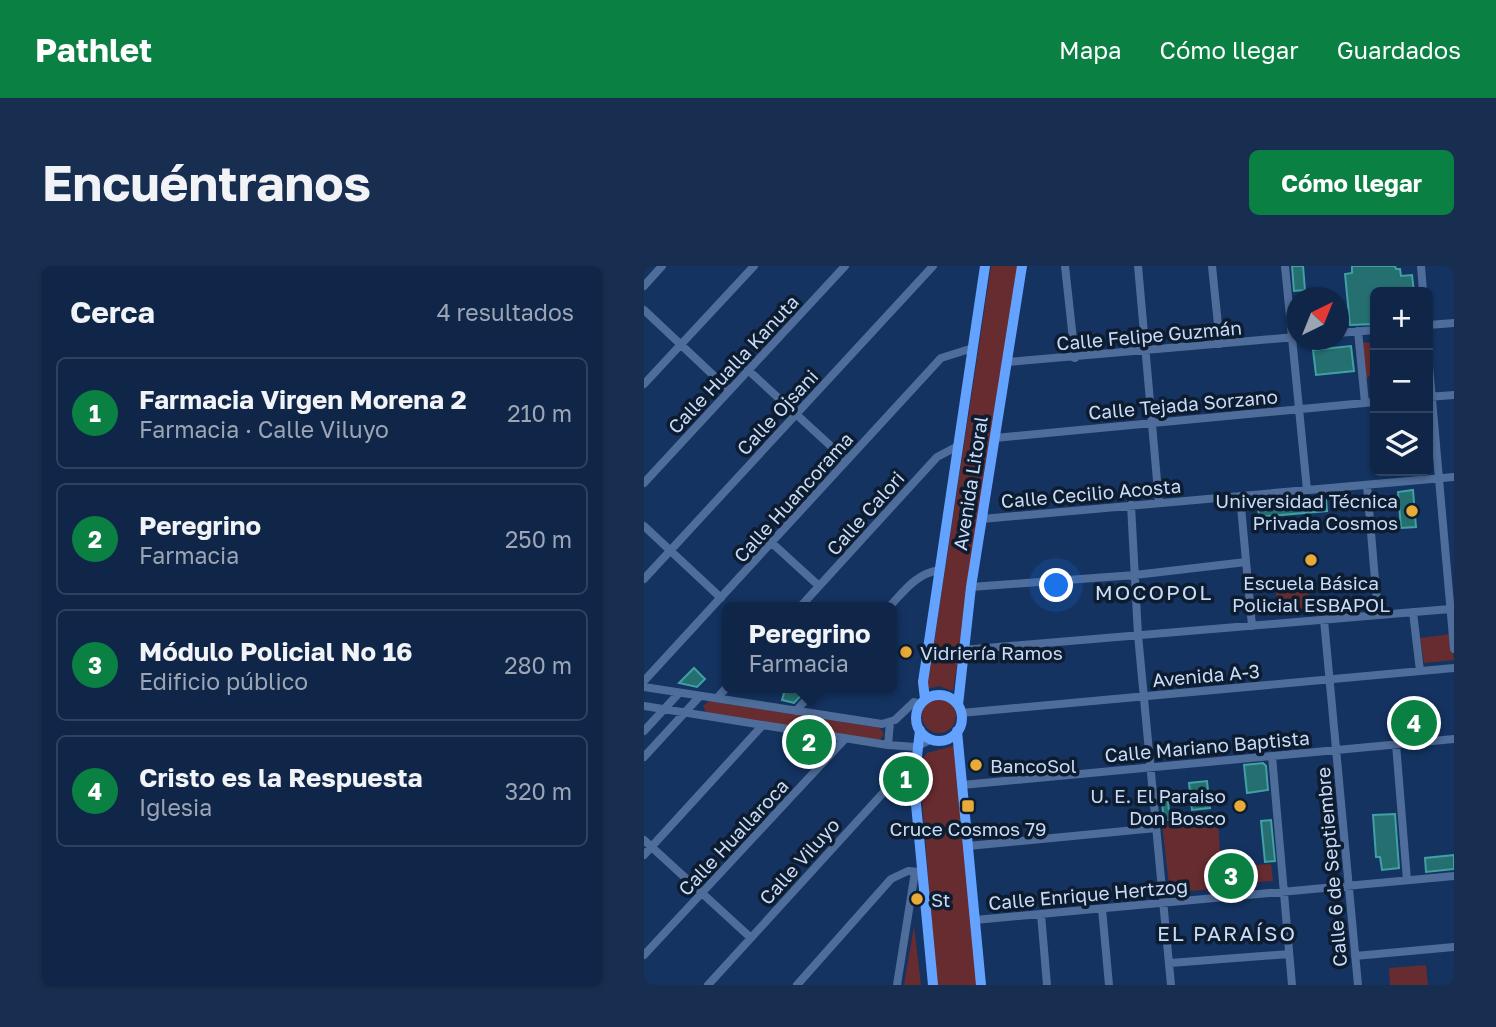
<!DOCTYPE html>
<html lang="es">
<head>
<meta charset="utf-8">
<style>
	body { margin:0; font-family:"Golos Text",sans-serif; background:#182e50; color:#f1f3f6 }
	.controls { position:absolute; right:21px; top:21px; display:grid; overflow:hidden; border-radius:10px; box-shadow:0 2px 5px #0004 }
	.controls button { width:63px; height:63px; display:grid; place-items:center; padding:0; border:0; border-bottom:2px solid #2f4361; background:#0f2649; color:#f1f3f6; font:35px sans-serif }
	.compass { position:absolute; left:642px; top:21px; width:63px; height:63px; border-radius:50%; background:#0f2649; box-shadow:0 2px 5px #0004; rotate:43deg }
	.you { position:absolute; left:413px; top:320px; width:24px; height:24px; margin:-18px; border:5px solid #fff; border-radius:50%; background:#1a73e8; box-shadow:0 0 0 10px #1a73e833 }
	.badge { display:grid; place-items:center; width:46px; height:46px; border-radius:50%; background:#0b8043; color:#fff; font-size:23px; font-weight:700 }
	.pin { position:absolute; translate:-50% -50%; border:4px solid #fff; box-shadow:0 2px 7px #0006 }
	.popup { position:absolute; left:78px; top:336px; width:175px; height:91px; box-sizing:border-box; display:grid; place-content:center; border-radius:10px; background:#0f2649; filter:drop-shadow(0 2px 5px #0005); font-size:23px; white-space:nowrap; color:#9ba5b4 }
	.popup b { font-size:26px; color:#f1f3f6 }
	.popup::after { content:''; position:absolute; left:50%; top:100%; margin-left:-14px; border:14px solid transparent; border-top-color:#0f2649 }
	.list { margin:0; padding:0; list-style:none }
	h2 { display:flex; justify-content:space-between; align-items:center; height:91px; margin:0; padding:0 28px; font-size:30px }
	h2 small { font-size:23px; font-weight:400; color:#9ba5b4 }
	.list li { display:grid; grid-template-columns:46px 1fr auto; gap:21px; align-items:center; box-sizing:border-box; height:112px; margin:0 14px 14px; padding:0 14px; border:2px solid #2f4361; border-radius:10px }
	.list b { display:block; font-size:26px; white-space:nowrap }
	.list p { margin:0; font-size:23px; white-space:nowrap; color:#9ba5b4 }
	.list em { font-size:23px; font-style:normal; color:#9ba5b4 }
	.icon { flex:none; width:38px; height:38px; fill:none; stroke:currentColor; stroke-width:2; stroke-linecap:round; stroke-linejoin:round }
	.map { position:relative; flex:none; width:810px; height:719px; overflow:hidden; border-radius:10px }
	header { display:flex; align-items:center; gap:42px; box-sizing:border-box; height:98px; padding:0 35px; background:#0b8043; color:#fff }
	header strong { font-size:33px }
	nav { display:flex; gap:38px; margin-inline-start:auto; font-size:24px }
	.intro { display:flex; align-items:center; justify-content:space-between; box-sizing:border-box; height:168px; padding:0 42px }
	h1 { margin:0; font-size:49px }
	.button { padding:18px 32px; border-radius:10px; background:#0b8043; color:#fff; font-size:24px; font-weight:700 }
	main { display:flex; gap:42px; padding:0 42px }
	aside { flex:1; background:#0f2649; border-radius:10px; box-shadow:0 2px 5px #0004 }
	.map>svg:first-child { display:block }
</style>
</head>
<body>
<header>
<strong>Pathlet</strong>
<nav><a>Mapa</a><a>Cómo llegar</a><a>Guardados</a></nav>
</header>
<div class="intro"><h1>Encuéntranos</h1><a class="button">Cómo llegar</a></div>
<main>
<aside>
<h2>Cerca<small>4 resultados</small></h2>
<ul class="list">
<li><span class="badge">1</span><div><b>Farmacia Virgen Morena 2</b><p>Farmacia · Calle Viluyo</p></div><em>210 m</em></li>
<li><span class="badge">2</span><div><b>Peregrino</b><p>Farmacia</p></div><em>250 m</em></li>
<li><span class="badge">3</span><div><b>Módulo Policial No 16</b><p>Edificio público</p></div><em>280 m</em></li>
<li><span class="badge">4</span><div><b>Cristo es la Respuesta</b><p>Iglesia</p></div><em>320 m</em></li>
</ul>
</aside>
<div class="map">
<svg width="810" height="719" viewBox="0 0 810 719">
	<rect width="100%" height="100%" fill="#143361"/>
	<path fill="#672c2f" d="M347,0H375L309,425L295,420L283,423Z
		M731,76V103L722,114L718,77Z
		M664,323L666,344L634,347L632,326Z
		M807,368L810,394L780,397L776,372Z
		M278 450a17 17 0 1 1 34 0a17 17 0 1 1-34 0Z
		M65,435L236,462L240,468L236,474L63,448L59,440Z
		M312,479L334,719H293L275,498L283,487Z
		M574,552L578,622L526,627L518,557Z
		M627,598L629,615L601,617L599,600Z
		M270,660L277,719H260Z
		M782,699L784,719H746L745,702Z"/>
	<path fill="#266f71" stroke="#40a0a3" stroke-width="2" d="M648,0H659L661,24L650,25Z
		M708,0H751L752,3H756L757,10L768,9L770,26H731V58L706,59L701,8L708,7Z
		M707,80L710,105L672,109L669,84Z
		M769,224L772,261L757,262L754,226Z
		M682,233L683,245L615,251L614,239Z
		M50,402L61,413L53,421L35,417Z
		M134,422H164L150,437L138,434L140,427Z
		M619,497L622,500L624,524L603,527L600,499Z
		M563,515L566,542L548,544L545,517Z
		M523,527L526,554H520L517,528Z
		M751,548L755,602L738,604L736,591H732L729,549Z
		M627,554L631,595L621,596L617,555Z
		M810,589V603L782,606L781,592Z
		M596,598L598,621L578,622L577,599Z"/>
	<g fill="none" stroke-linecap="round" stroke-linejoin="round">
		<path stroke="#4f6d9a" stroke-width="8" d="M421,0L431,92
			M494,0L515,237
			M568,0L576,78
			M641,0L663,224
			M777,0L779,26
			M0,20L18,0
			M0,44L85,124
			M784,59L810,57
			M714,65L721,137
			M694,67L731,64
			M784,88L810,383
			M364,96L652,71
			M104,104L202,194
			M0,118L110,0
			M784,131L810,129
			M351,172L731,136
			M0,217L201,0
			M723,219L734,349
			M596,230L608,360
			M487,239L494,369L527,719
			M338,253L810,211
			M0,260L77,332
			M128,277L175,320
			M0,313L289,0
			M327,321L491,309L602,296
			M156,341L293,191L314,180
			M245,341C261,324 272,308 295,304
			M769,346L776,405
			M680,354L714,719
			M319,384L806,343
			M0,415L297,92L329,82
			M0,421L238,458L251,454L270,436L276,438
			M73,432L83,421
			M0,440L244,479L272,481L288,473
			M152,445L172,422
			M317,447L810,402
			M0,465L35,427
			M752,478L763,614
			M244,479L246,457
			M628,490L648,719
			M0,491L56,430
			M318,519L810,473
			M0,574L107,672
			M324,580L512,562
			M0,589L117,461
			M458,643L465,719
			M397,648L403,719
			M331,654L810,610
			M0,689L200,474
			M711,690L810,681
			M526,697L645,688
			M64,719L270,493
			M153,719L247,613L264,605L277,606
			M253,719L271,606"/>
		<path stroke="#64a2ff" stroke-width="10" d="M272 452a23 23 0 1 1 46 0a23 23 0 1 1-46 0Z
			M281,433L279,416L341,0
			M314,439L327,321L378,0
			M276,464L270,517L289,719
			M313,465L337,719"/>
	</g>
	<g fill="#e9ab38" stroke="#0e1c30" stroke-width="2.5">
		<circle cx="768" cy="245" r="7"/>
		<circle cx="667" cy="294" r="7"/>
		<circle cx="262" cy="386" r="7"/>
		<circle cx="332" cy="499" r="7"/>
		<rect x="317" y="533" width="14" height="14" rx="3.5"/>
		<circle cx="596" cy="540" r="7"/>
		<circle cx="273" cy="633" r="7"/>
	</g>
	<g text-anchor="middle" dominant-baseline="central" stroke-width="7" stroke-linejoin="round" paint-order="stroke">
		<g font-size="19" fill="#c8dbf7" stroke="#0e1c30">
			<text transform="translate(505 69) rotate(-5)">Calle Felipe Guzmán</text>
			<text transform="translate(89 98) rotate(-47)">Calle Hualla Kanuta</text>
			<text transform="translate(539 138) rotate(-5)">Calle Tejada Sorzano</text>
			<text transform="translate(133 146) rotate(-47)">Calle Ojsani</text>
			<text transform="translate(326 217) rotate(-81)">Avenida Litoral</text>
			<text transform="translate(447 227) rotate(-5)">Calle Cecilio Acosta</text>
			<text transform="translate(149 231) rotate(-48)">Calle Huancorama</text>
			<text transform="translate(221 247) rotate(-48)">Calle Calori</text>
			<text transform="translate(562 409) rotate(-5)">Avenida A-3</text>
			<text transform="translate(563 480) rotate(-5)">Calle Mariano Baptista</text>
			<text transform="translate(89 571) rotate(-47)">Calle Huallaroca</text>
			<text transform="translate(155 595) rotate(-48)">Calle Viluyo</text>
			<text transform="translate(687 601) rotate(-95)">Calle 6 de Septiembre</text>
			<text transform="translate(444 628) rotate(-5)">Calle Enrique Hertzog</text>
		</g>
		<g font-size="19" fill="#c8dbf7" stroke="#0e1c30" text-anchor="start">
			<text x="754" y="234" text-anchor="end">Universidad Técnica<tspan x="754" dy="22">Privada Cosmos</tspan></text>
			<text x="667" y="316" text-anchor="middle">Escuela Básica<tspan x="667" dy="22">Policial ESBAPOL</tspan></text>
			<text x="276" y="386">Vidriería Ramos</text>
			<text x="346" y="499">BancoSol</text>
			<text x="582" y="529" text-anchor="end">U. E. El Paraiso<tspan x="582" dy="22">Don Bosco</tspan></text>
			<text x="324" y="562" text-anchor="middle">Cruce Cosmos 79</text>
			<text x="287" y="633">St</text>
		</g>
		<g font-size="21" letter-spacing="2" fill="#c8dbf7" stroke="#0e1c30">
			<text x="510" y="326">MOCOPOL</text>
			<text x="583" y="667">EL PARAÍSO</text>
		</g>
	</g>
</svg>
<div class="controls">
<button>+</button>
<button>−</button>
<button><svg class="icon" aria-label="layers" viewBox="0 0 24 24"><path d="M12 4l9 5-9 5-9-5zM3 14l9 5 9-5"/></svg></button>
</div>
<svg class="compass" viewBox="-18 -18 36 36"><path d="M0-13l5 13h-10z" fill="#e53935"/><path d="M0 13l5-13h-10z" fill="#9ba5b4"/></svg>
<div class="you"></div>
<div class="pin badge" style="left:262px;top:513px">1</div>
<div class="pin badge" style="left:165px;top:476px">2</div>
<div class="popup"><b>Peregrino</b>Farmacia</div>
<div class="pin badge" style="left:587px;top:610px">3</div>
<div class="pin badge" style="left:770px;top:457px">4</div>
</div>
</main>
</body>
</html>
